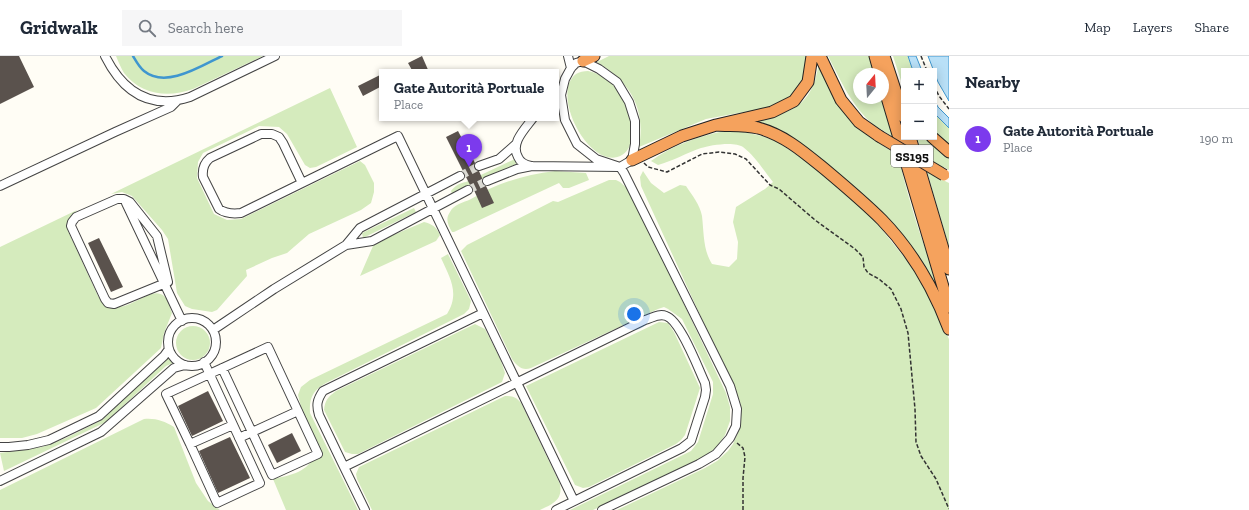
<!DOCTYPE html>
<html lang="en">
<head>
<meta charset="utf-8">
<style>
	body { margin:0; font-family:"Zilla Slab",serif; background:#f6f6f7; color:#1f2937 }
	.controls { position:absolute; right:12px; top:12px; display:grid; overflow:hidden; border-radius:0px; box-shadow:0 2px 10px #0003 }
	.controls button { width:36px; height:36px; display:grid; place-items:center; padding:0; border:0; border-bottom:1px solid #e0e1e3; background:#fff; color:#1f2937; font:20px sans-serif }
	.compass { position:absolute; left:853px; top:12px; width:36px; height:36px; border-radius:50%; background:#fff; box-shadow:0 2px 10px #0003; rotate:18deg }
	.you { position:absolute; left:634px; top:258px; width:14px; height:14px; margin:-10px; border:3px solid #fff; border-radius:50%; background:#1a73e8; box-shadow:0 0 0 6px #1a73e833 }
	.badge { display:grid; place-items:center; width:26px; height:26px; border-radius:50%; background:#7c3aed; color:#fff; font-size:13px; font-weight:700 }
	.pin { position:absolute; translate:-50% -33px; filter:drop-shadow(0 1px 2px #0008) }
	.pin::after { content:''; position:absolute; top:21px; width:14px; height:12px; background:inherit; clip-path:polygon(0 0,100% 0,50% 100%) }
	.popup { position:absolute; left:379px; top:13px; width:180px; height:52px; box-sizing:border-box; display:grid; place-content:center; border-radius:0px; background:#fff; filter:drop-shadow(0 1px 3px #0005); font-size:13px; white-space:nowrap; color:#747a83 }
	.popup b { font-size:15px; color:#1f2937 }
	.popup::after { content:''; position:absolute; left:50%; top:100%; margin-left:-8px; border:8px solid transparent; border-top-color:#fff }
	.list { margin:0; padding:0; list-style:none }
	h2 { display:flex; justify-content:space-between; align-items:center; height:52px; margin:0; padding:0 16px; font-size:17px }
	h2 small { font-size:13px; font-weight:400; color:#747a83 }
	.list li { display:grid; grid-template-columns:26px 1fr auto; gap:12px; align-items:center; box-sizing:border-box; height:60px; padding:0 16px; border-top:1px solid #e0e1e3 }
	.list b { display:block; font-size:15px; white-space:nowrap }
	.list p { margin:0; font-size:13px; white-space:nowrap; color:#747a83 }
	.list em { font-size:13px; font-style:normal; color:#747a83 }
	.icon { flex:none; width:22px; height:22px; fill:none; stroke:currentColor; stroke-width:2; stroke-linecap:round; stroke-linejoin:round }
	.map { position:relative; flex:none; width:949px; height:454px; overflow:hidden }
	header { display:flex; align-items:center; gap:24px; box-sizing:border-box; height:56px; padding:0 20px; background:#fff; border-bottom:1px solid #e0e1e3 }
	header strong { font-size:19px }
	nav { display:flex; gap:22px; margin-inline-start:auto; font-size:14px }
	.search { width:280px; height:36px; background:#f6f6f7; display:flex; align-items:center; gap:10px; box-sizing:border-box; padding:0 14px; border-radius:0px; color:#747a83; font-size:15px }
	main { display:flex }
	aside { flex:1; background:#fff }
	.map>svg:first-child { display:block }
</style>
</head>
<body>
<header>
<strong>Gridwalk</strong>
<div class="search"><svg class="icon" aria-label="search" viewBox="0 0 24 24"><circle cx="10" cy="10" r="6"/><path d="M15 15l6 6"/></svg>Search here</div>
<nav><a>Map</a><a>Layers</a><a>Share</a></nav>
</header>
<main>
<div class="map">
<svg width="949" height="454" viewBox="0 0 949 454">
	<rect width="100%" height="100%" fill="#fffdf5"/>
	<path fill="#d5ebbd" d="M116,0H263L193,33C168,42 141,39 124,17C121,12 118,5 116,0Z
		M609,0H808L805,21L793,41L776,50L706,63L639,91C646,52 630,26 597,6Z
		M828,0H870L875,18H859V42H883L893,81C887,77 880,73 874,69C852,51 841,25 828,0Z
		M893,0H908L913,15H904V34Z
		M819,5L859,71L883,90L898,99C909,146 922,188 941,233L939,236L841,120L795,83L781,76L748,65C790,58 813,52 819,5Z
		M588,15C599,17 608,23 616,32C627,46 642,87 622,99C591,117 549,38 576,18C579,16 584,15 588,15Z
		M330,32L357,91L316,111L310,112L305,109L287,78L279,71L259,70L203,97L198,106L197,122L214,158L227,164L241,163L360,105L365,109L374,127V136L371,147L361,154L309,178L287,197L272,202L246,214L247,220L217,254L212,256L192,253L185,250L177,237L168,183L162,174L132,140L122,136L111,138Z
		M934,57L949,72V92L934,79Z
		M725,75L743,76L762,80L776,85L806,105L859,149L875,165L908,206L923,229L949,283V454H617L705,412L717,405L728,395L733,388L738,377L741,349L732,324L706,272L641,130L640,121L643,115L651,127L664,137L680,129L686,130C692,139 700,149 702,160C704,177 703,194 712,208L729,211L737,203L738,186L733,166L736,151L765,133L773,126C764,115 755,100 743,91C735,85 710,89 701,92C686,97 673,105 658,109L651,105C673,89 699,80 725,75Z
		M917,81H926L949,99V114L944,111L939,122L949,127V191Z
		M515,103L517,104L516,108L452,138L451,135C455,130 459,127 466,126Z
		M555,115L586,117L589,124L569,132H563L559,127L454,176H452C448,169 445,163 450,156C454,148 463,147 471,143C477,140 483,136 489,133C511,123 532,118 555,115Z
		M609,124H616L620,126L630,135L644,164L726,337L730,351V365L725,379L716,392L699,404L593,454H570L691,395L698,386L713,338V326L682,263L668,253L664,251L658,253L531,312C522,315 517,310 512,303L461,195L467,189L553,145L558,146Z
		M414,152L416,156L363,182L362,177Z
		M77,154C71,161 69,166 68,175L98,240C120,271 148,226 164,240C168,243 170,252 172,257L164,277L161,292L96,352L37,378L22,382H0V191Z
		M424,166C432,168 437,171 440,179L436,185L360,220L373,190L391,180Z
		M448,198L471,245L469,253L464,258L326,327C313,334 309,342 310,357L358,454H286L273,423C292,419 308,416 316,397L301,355V351L298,339L301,331L310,324L447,258C460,237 450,222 441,202Z
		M659,266L668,267L674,276L700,332L685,379L681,384L676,388L589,431L583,432L575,429L526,330Z
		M475,268L485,273L500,302L505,317L502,326L358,398H352L345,396L324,354C325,344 328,341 336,335Z
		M176 287a17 17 0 1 1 34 0a17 17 0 1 1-34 0Z
		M167,301L173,307L166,310L106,366L4,415L0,397L42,391L66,382L102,364Z
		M505,340C513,340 516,341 521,347L560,428C563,444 553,448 540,454H372L357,423L356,418L359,411Z
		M144,363C156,362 164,365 174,371L196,427L208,445L220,454H0V434Z"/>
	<path fill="#b9e0f7" stroke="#3f96cf" d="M908,0H916L922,15H913Z
		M928,0H949V45L938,26Z
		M934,44L938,51L949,62V72L934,57Z"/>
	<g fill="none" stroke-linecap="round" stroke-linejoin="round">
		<path stroke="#3f96cf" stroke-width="2.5" d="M133,0C136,5 139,11 144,15C166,33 201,10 222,0"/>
	</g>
	<path fill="#5a524d" d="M0,0H19L34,31L0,48Z
		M422,0L429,16H413L408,7Z
		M382,18V30L363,40L358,30Z
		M458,75L475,107L474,112L479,115L482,122V127L486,130L494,147L482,152L473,132L470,129L446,81Z
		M99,182L123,231L111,236L88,187Z
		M208,335L223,365L192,380L178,350Z
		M292,377L301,395L277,407L268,389Z
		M230,381L250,422L218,437L199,395Z"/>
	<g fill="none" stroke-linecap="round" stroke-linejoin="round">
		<path stroke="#dbdad3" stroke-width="8" stroke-dasharray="8 4" stroke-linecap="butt" d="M460,120L479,110
			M468,134L487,125"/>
		<defs>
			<path id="minor" d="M105,0C123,36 150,54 190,41L275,0
				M568,0L571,12
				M533,62C525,73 510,87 518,101C520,106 526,109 531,110L620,111L632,104L635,88V65L629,46L617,26L599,13L583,5L576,7L571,12L565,23L561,39L565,64L577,88L596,103L620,111L624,117L730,330L737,353L736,370L730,382L716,398L699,408L602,454
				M479,110L499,103L516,88
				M487,125L517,113L532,110
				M302,127L283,87L279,81L272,78H261L210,102C204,107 202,113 203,121L219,153C226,158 233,158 241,157L398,80L574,445
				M0,130L115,76L171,51L177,45
				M117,143H124L130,146L157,180L168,226L114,248L108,247L105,243L71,170L72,166L76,161Z
				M126,147L182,265
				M346,189L372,185L468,134
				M168 286a24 24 0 1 1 48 0a24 24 0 1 1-48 0Z
				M213,274L274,233L346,189L360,172L460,120
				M222,312L272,419L318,398L268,291L166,338L190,388L233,369
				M239,382L298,355
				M190,388L217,447L260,427L204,306
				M0,391H9L28,389L49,384L99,360L164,300L169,293
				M344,411L319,359C316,349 317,344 323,335L483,257
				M0,425L101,376L174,312L185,309
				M365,454L344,411L645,264C652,262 659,257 666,260C680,264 698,312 705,327L706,334L705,341L691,385L682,392L556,454"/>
			<path id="highway" d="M820,0L841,44L859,66L879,80
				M875,0L880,18
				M884,0L904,61
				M583,5L594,0
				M883,28L949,251
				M716,69C730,70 744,69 758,72C785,79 806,98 827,115C846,131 865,147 882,164C912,195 934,233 949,273
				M910,81L949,213
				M932,81L949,96
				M632,104L682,80L716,69L772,56L794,45L808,26L812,0"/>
		</defs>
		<use href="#minor" stroke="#444" stroke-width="10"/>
		<use href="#highway" stroke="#222" stroke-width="13"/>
		<path stroke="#333" stroke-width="1.5" stroke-dasharray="4 2" stroke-linecap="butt" d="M921,0L927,15
			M934,30L939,40L949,53
			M644,107L648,111L667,116L702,98L719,96L735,98L746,103L770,129L779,133L815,164L855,193L863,201L864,211L868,217L879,223L891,233L901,253L908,277L915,353L916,386L921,400L936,423L949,453
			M737,387L743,392L745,401L743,422V454"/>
		<use href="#minor" stroke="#fff" stroke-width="8"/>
		<use href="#highway" stroke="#f5a25d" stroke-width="11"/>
		<defs>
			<path id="highway-bridge" d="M879,80L944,119"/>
		</defs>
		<use href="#highway-bridge" stroke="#222" stroke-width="13" stroke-linecap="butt"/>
		<use href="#highway-bridge" stroke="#f5a25d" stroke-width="11"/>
	</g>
	<g text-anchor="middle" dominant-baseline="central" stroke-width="4" stroke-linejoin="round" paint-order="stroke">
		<rect fill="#fff" stroke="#585858" stroke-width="1" x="891" y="89" width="42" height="22" rx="3"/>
		<g font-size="13" font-weight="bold" fill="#111">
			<text x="912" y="100">SS195</text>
		</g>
	</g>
</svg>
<div class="controls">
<button>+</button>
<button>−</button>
</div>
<svg class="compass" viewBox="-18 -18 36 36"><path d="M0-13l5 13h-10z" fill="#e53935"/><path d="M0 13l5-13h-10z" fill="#747a83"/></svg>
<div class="you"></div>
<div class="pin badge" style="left:469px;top:111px">1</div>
<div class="popup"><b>Gate Autorità Portuale</b>Place</div>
</div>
<aside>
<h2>Nearby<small></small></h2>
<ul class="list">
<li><span class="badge">1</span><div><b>Gate Autorità Portuale</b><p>Place</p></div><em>190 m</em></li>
</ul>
</aside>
</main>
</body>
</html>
